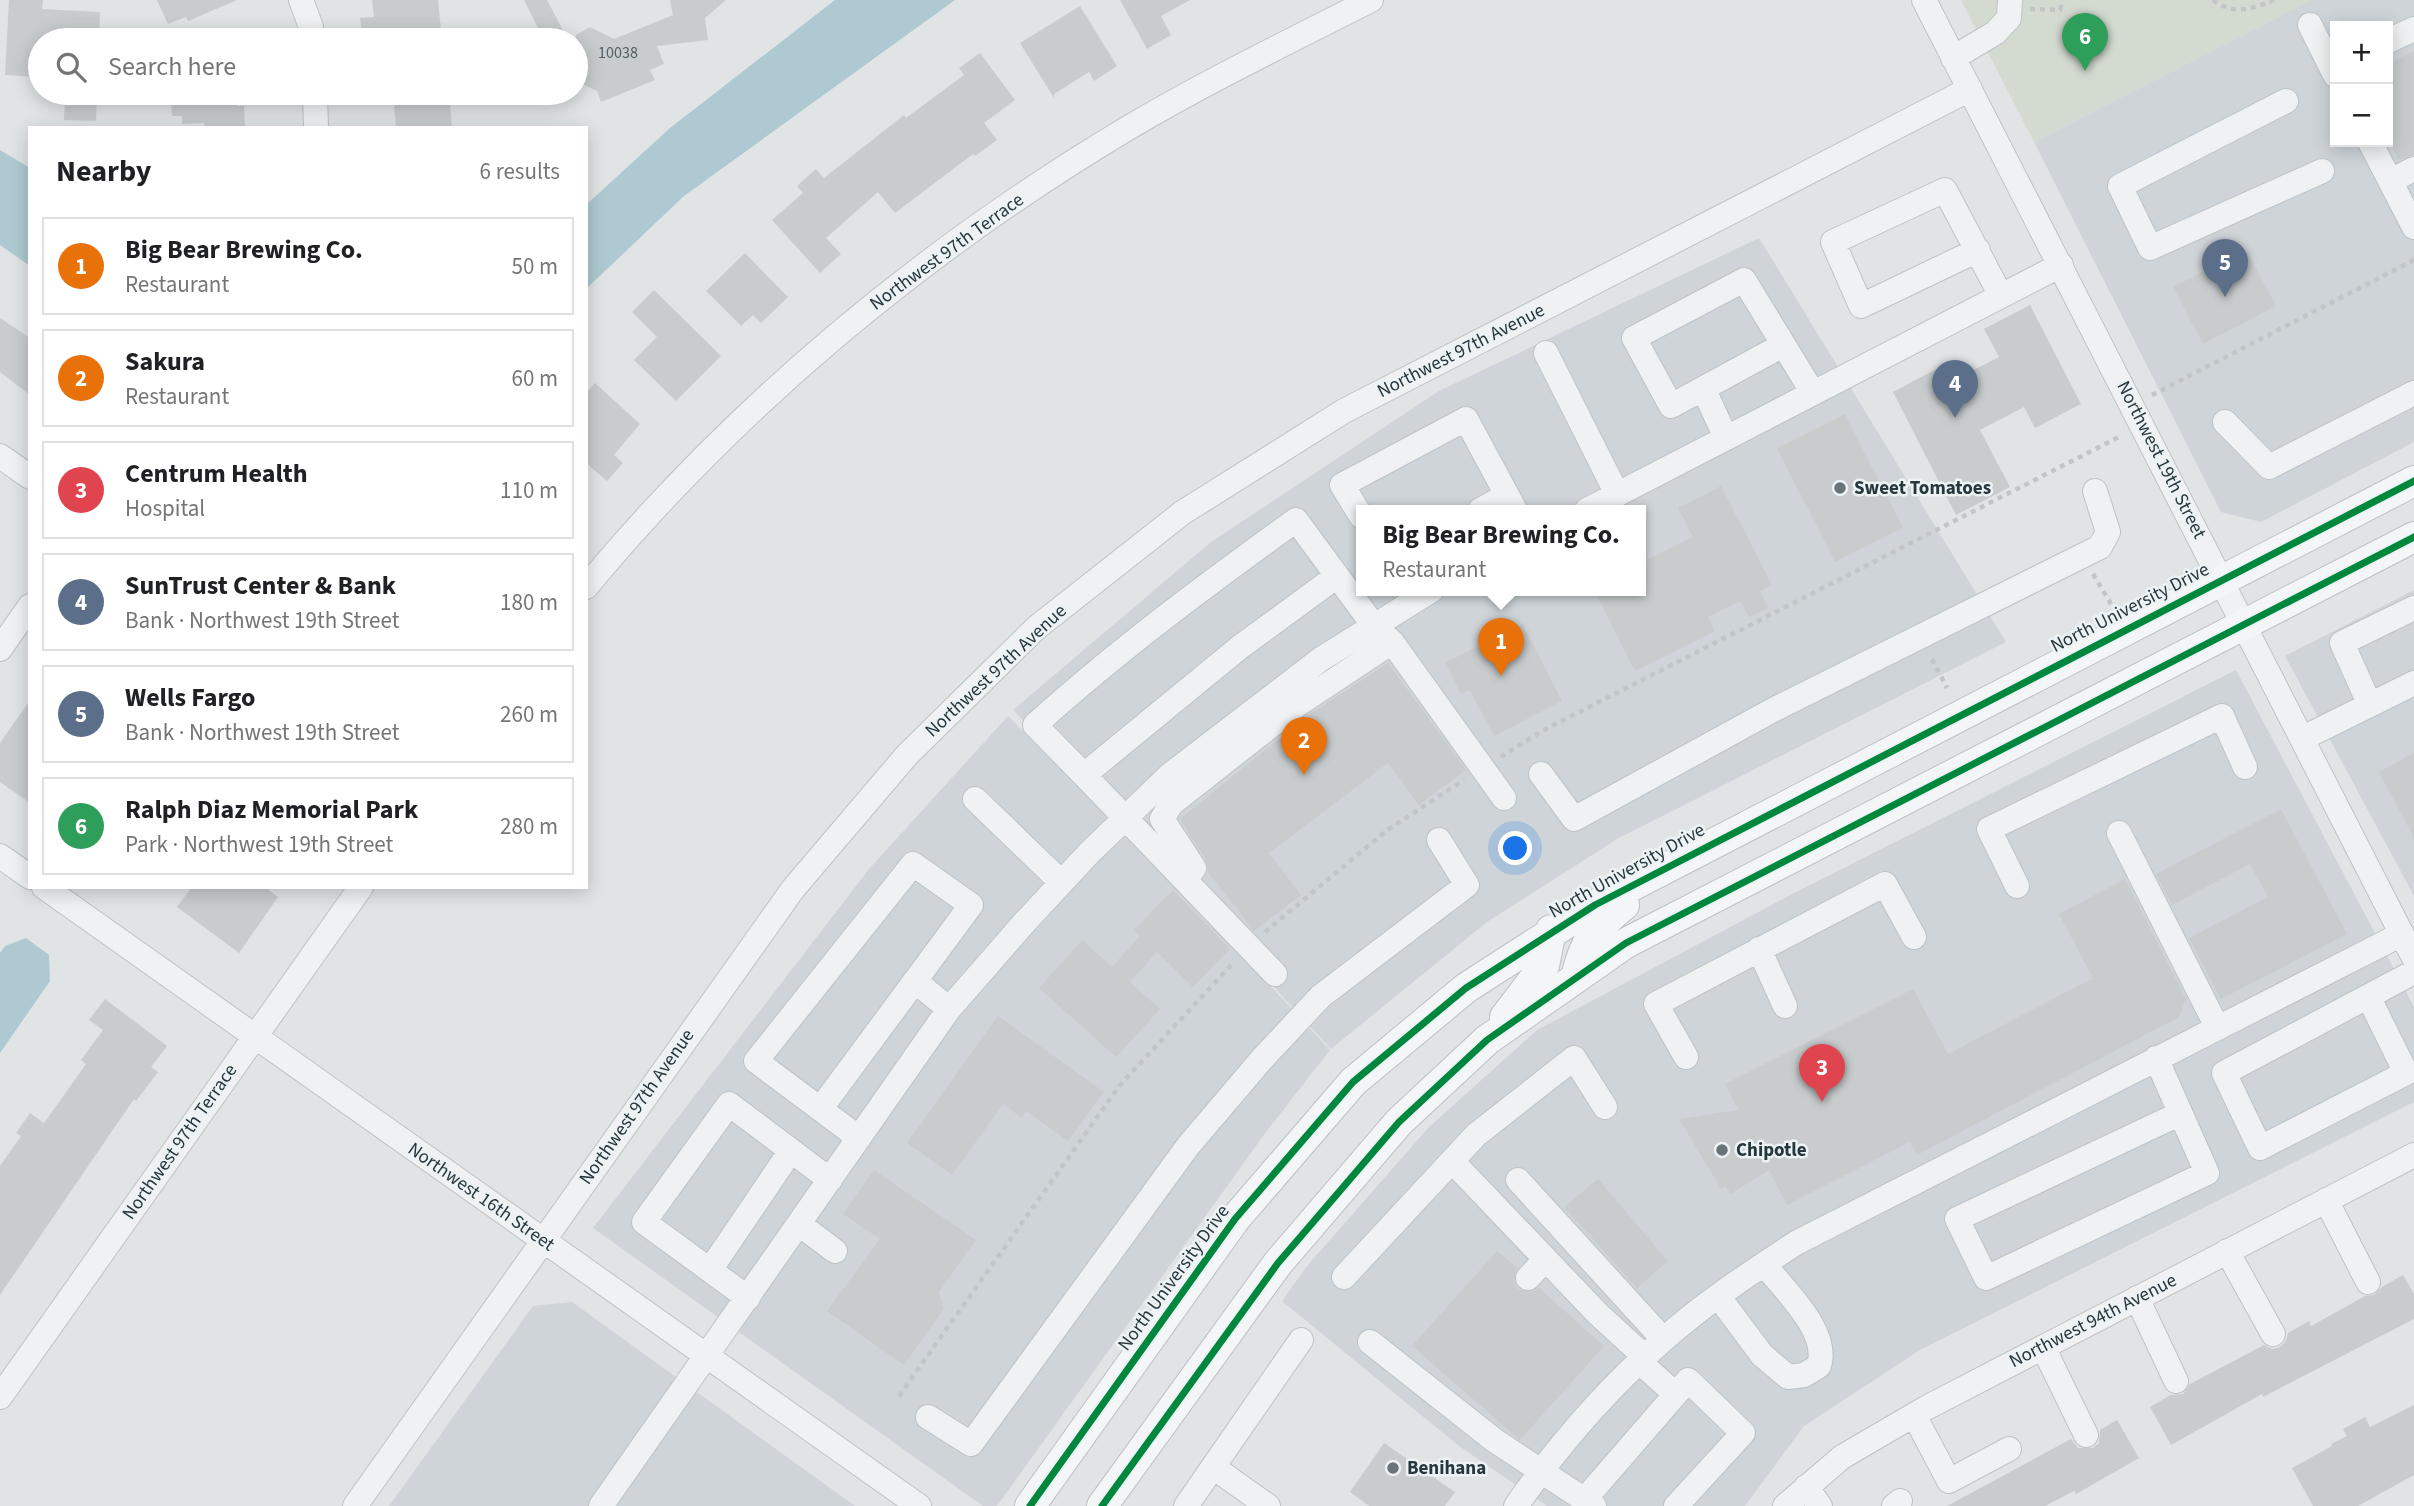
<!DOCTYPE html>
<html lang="en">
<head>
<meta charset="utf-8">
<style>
	body { margin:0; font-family:"Source Sans 3",sans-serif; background:#f2f2f2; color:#202124 }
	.controls { position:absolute; right:21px; top:21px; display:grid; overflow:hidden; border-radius:0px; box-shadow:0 4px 18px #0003 }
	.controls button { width:63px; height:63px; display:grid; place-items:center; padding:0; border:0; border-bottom:2px solid #e0e0e0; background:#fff; color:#202124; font:35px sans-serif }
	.you { position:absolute; left:1516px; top:849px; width:24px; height:24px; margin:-18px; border:5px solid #fff; border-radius:50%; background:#1a73e8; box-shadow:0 0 0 10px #1a73e833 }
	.badge { display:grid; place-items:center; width:46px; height:46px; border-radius:50%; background:#687478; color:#fff; font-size:23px; font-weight:700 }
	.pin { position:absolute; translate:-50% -58px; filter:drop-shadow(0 2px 4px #0008) }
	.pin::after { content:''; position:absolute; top:37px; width:24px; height:21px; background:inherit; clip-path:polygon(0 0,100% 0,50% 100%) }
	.popup { position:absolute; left:1356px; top:505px; width:290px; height:91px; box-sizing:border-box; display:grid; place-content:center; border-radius:0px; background:#fff; filter:drop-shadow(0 2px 5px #0005); font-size:23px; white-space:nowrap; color:#757577 }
	.popup b { font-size:26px; color:#202124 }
	.popup::after { content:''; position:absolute; left:50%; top:100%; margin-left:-14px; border:14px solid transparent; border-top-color:#fff }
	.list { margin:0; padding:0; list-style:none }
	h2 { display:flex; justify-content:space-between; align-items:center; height:91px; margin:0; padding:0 28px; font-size:30px }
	h2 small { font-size:23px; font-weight:400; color:#757577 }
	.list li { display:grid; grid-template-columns:46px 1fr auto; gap:21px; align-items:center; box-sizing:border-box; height:98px; margin:0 14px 14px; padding:0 14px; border:2px solid #e0e0e0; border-radius:0px }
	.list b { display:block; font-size:26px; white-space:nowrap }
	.list p { margin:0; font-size:23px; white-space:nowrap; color:#757577 }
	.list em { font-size:23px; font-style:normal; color:#757577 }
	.icon { flex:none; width:38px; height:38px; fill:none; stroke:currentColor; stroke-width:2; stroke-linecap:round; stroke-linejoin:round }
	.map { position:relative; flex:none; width:2414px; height:1506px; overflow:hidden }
	.search { position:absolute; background:#fff; box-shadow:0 4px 18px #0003; left:28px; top:28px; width:560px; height:77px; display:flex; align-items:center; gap:18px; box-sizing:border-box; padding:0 24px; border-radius:38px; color:#757577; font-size:26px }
	.panel { position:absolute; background:#fff; box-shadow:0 4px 18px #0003; left:28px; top:126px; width:560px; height:763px; border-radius:0px }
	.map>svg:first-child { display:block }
</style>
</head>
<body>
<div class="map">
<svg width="2414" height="1506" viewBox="0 0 2414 1506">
	<rect width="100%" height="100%" fill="#e0e4e5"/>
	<path fill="#ced4d8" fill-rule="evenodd" d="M2312,0H2414V442L2261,522L2221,512L2034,142ZM2335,26H2388V142H2335Z
		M1759,238L2006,642L1617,839L1487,922L1331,1049L1128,829L1013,710L1211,542L1439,391ZM1361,510H1641V590H1361Z
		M2414,590V896L2285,656Z
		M2236,670L2414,1007V1102L1920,1350L1804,1426L1745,1506H1547L1459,1446L1282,1301L1307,1266L1429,1127L1537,1030L1794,893Z
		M1008,716L1174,882L1330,1050L1266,1132L997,1506H983L593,1228L869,869Z
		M572,1302L855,1506H389L533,1306Z"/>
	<path fill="#d3dad0" d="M1961,0H2312L2034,142Z"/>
	<path fill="#aec9d1" d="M835,0H955L684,196L586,289V205L670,128Z
		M0,150L30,168V266L0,245Z
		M26,938L49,955L50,981L0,1053V953L5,946Z"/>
	<path fill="#c8cccd" d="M9,0H43L42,9L100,12L99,40H40V77L5,75Z
		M157,0H237L188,21L186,17L168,24Z
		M372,0H438L442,40H363L360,18L374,17Z
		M524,0H547L568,40H544Z
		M670,0H726L705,18L708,40L657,46L664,64L650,70L655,80L601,102L597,91L576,81V35L590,27L614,39L673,15Z
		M1120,0H1190L1161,16L1171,35L1147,49Z
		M1080,6L1117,66L1094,81L1089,72L1054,94V98L1020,43Z
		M2414,51V154L2399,160L2388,139V64Z
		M980,53L1015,100L984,123L997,140L975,156L973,154L895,213L878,192L826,238L841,254L820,273L772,220L803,193L797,186L816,169L824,178L904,115L906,118L964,75L959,68Z
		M65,93H97L96,121L64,120Z
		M171,93H236L237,106H244L245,128H205L204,123L182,124V116H172Z
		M393,93H449L452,128H396Z
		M2246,250L2276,306L2203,344L2173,287Z
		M745,253L788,297L761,323L753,315L741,326L706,291Z
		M654,290L721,356L676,401L634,360L657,337L632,312Z
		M2030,305L2081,404L2035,428L2024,407L1980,430L2010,487L1956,515L1893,392L1942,366L1950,382L1999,357L1984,329Z
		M0,318L30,338V395L0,372Z
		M595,383L640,424L614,455L623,463L607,481L586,463V393Z
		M1845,414L1903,528L1835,562L1777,448Z
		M1721,486L1772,585L1760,591L1768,608L1749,617L1740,601L1708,617L1715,631L1635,671L1594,590H1641V563L1693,537L1678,508Z
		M1522,624L1562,701L1494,736L1470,690L1461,694L1445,663Z
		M1388,663L1466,770L1419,805L1388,763L1269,853L1301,895L1254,931L1208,872L1206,860L1180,819L1306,717Z
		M30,700V803L0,782V743Z
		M2414,753V838L2379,772Z
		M2281,809L2347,934L2221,999L2189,938L2268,897L2250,864L2172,905L2156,874Z
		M2125,879L2186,999L2179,1017L1917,1155L1910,1142L1787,1205L1769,1170L1730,1194L1726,1187L1721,1189L1679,1119L1738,1110L1725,1084L1913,989L1948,1054L2093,978L2059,914Z
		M192,887H265L278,897L239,953L177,907Z
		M1173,890L1230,949L1193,987L1157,952L1130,982L1160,1009L1116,1057L1039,988L1082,940L1112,967L1140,936L1134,930Z
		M105,999L167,1046L151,1067L158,1072L136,1101L134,1099L0,1295V1166L21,1136L16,1133L30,1113L44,1123L86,1064L81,1060L103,1030L89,1020Z
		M998,1016L1104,1092L1068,1141L1026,1111L1022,1118L1003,1104L952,1175L907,1143Z
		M874,1170L976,1240L939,1292L944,1309L904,1365L827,1311L880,1239L843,1214Z
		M1598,1179L1668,1261L1637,1288L1564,1207Z
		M1497,1251L1517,1268L1514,1282L1518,1289L1532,1292L1539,1288L1604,1346L1520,1440L1412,1346Z
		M2403,1275L2414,1294V1319L2263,1397L2262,1394L2171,1445L2150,1407L2171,1395L2183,1394L2190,1384L2264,1345L2272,1349L2280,1347L2286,1341L2288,1333L2309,1321L2311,1326L2365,1296L2374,1295L2382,1287Z
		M2414,1405V1475L2358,1506H2313L2292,1468L2332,1446L2331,1444L2347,1436L2343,1429L2365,1417L2370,1427Z
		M2117,1420L2139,1458L2076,1494L2074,1491L2045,1506H1947L2071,1439L2078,1448H2093L2099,1443L2100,1430Z
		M1384,1443L1455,1492L1445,1506H1369L1350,1492Z"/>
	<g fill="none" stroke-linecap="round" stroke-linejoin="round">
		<defs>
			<path id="minor" d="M301,0L311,27L312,40
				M1924,0L2414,958
				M2310,25L2335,75
				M2388,41L2414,29
				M1953,58L1995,33L2009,18L2010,0
				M315,93L316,128
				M2286,101L2120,186L2150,248L2322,171
				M2370,142L2414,227
				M2390,181L2414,169
				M1978,250L1861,306L1833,242L1945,190L2001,296
				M1783,345L1671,406L1634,338L1744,280L1813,393
				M1546,353L1617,494
				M1704,390L1726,438
				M2225,422L2269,467L2414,393
				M0,456L30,477
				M1480,510L1506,496
				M1587,510L2061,265
				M1361,516L1342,485L1466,419L1515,510
				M1337,576L1240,647L1084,775L1035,725C1118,650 1206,585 1296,520L1374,626L1392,642
				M586,587C738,404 924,250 1128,128C1206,82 1290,41 1371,0
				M0,649L30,606
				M2369,703L2342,643L2414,608
				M2303,738L2414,683
				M1541,774L1574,819L1773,710L2100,547L2108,532L2095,491
				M1084,775L1275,974
				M975,799L1061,882
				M2119,833L2217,1027
				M0,856L30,877
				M1185,880L1194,868L1162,819L1171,804L1297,705L1392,642L1504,798
				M2017,886L1989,829L2222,716L2245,767
				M44,887L919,1506
				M1759,949L1785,1006
				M2369,998L2406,1073L2260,1148L2224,1073L2414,972
				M1686,1057L1656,1004L1885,884L1914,937
				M2156,1058L2207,1173L1986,1278L1957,1219L2179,1114
				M821,1108L915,981
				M859,1138L756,1061L913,864L971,905L915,981L949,1009
				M1452,1161L1598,1314L1645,1357
				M1518,1180L1663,1339
				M2326,1200L2368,1282
				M799,1224L835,1251
				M2227,1251L2273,1334
				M710,1270L790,1152
				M1344,1277L1476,1135L1574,1058L1605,1107
				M1528,1278L1545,1260
				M1718,1296L1762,1355L1788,1377L1804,1375L1819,1366C1830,1331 1784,1290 1764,1264
				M748,1298L644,1222L729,1104L830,1180
				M2137,1298L2176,1381
				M1370,1342L1494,1440L1594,1506
				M2043,1347L2086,1435
				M1640,1362L1675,1394
				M0,1397L361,887
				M1914,1415L1949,1481L2009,1449
				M928,1417L971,1444L1188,1146L1262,1059L1321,996L1467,885L1439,840
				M1806,1487L1820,1506
				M1585,1499L1688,1380L1743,1433L1676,1506
				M355,1506L793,889L907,755L1036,628L1182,513L1344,411L1970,89
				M601,1506L949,1009L1024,923L1089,853L1171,774L1321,659L1432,590
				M1186,1506L1213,1467
				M1268,1506L1213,1467L1301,1340
				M1516,1506C1557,1447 1607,1389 1662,1341C1703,1304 1750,1273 1796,1243L2402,934
				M1785,1506L1842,1457L1926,1408L2414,1155
				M1894,1506L1900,1501"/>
			<path id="major" d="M1576,978C1584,940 1595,929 1624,905
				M1505,1017L1544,966L1551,930
				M1030,1506L1235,1219L1353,1082L1466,988L1595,905L2414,481
				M1102,1506L1278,1263L1399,1122L1487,1040L1626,943L2414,537"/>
		</defs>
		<use href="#minor" stroke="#bec2c3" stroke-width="26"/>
		<use href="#major" stroke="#bcc1c3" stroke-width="32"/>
		<path stroke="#c1c5c7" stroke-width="4.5" stroke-dasharray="5 5" stroke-linecap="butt" d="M2213,0C2236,16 2249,9 2274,0
			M2030,9L2060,10L2063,0
			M2152,395L2414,260
			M2093,574L2111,604
			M1932,659L1947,688
			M1501,757L1542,731L2121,436
			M1265,932L1386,831L1464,780
			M899,1396L1120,1085L1234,962"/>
		<use href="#minor" stroke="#eff1f2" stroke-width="24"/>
		<use href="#major" stroke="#f4f5f6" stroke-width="30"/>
		<defs>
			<path id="cycleway" d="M1030,1506L1235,1219L1353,1082L1466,988L1595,905L2414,481
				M1102,1506L1278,1263L1399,1122L1487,1040L1626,943L2414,537"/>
		</defs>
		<use href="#cycleway" stroke="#edf3f5" stroke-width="11"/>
		<use href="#cycleway" stroke="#00873e" stroke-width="7"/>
	</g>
	<g fill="#687478" stroke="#edf3f5" stroke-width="2.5">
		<circle cx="1840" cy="488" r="7"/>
		<circle cx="1722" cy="1150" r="7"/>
		<circle cx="1393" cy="1468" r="7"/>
	</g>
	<g text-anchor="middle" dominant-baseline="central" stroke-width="5" stroke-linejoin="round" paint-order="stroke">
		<g font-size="16" fill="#505d62">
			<text x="618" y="53">10038</text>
		</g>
		<g font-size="19" fill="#27373e" stroke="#edf3f5">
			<text transform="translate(947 252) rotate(-36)">Northwest 97th Terrace</text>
			<text transform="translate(1461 351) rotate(-27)">Northwest 97th Avenue</text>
			<text transform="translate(2161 460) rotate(63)">Northwest 19th Street</text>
			<text transform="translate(2130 608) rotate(-27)">North University Drive</text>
			<text transform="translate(996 671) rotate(-43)">Northwest 97th Avenue</text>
			<text transform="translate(1627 871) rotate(-29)">North University Drive</text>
			<text transform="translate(637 1107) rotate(-55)">Northwest 97th Avenue</text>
			<text transform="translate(180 1142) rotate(-55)">Northwest 97th Terrace</text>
			<text transform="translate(481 1197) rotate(35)">Northwest 16th Street</text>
			<text transform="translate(1174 1278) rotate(-54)">North University Drive</text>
			<text transform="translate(2093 1321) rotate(-27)">Northwest 94th Avenue</text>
		</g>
		<g font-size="19" font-weight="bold" fill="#27373e" stroke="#edf3f5" text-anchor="start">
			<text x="1854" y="488">Sweet Tomatoes</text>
			<text x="1736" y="1150">Chipotle</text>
			<text x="1407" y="1468">Benihana</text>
		</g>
	</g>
</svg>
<div class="controls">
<button>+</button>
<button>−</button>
</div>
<div class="you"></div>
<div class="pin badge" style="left:1501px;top:676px;background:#e8710a">1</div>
<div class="popup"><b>Big Bear Brewing Co.</b>Restaurant</div>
<div class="pin badge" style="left:1304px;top:775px;background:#e8710a">2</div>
<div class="pin badge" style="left:1822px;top:1102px;background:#e0444e">3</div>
<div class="pin badge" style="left:1955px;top:418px;background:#5c6f8a">4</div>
<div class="pin badge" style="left:2225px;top:297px;background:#5c6f8a">5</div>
<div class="pin badge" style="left:2085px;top:71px;background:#2e9e5b">6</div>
<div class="search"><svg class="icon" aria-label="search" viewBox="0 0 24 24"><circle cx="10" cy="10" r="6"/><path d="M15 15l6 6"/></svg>Search here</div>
<section class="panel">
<h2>Nearby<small>6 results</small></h2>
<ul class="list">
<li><span class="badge" style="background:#e8710a">1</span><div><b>Big Bear Brewing Co.</b><p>Restaurant</p></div><em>50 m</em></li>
<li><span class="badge" style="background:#e8710a">2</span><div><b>Sakura</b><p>Restaurant</p></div><em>60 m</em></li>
<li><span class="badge" style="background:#e0444e">3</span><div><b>Centrum Health</b><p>Hospital</p></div><em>110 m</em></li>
<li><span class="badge" style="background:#5c6f8a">4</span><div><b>SunTrust Center &amp; Bank</b><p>Bank · Northwest 19th Street</p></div><em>180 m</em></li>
<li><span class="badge" style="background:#5c6f8a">5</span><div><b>Wells Fargo</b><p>Bank · Northwest 19th Street</p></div><em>260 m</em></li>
<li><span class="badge" style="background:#2e9e5b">6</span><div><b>Ralph Diaz Memorial Park</b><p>Park · Northwest 19th Street</p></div><em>280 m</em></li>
</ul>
</section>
</div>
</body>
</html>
